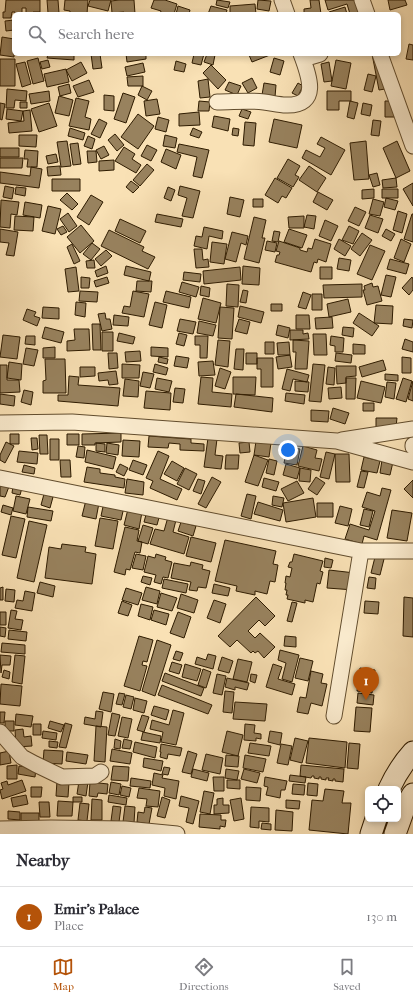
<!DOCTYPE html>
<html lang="en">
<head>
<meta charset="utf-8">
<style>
	body { margin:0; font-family:"IM FELL French Canon",serif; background:#f7f7f7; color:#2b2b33 }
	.controls { position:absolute; right:12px; bottom:12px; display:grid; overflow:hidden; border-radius:6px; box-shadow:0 2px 6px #0003 }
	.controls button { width:36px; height:36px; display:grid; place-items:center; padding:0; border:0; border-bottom:1px solid #e1e1e2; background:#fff; color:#2b2b33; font:20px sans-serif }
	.you { position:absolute; left:288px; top:450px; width:14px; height:14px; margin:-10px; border:3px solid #fff; border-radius:50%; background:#1a73e8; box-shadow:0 0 0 6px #1a73e833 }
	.badge { display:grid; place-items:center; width:26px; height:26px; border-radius:50%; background:#b45309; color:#fff; font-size:13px; font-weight:700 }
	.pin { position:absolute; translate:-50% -33px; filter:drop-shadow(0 1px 2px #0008) }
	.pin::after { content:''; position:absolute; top:21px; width:14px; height:12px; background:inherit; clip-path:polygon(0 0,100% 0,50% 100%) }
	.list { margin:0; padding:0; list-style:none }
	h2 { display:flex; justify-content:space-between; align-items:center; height:52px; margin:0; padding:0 16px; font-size:17px }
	h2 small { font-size:13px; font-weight:400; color:#7c7c81 }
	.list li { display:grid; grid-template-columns:26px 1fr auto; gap:12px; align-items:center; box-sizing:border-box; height:60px; padding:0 16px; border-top:1px solid #e1e1e2 }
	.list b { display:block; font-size:15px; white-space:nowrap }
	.list p { margin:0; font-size:13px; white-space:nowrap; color:#7c7c81 }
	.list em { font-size:13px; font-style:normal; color:#7c7c81 }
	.icon { flex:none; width:22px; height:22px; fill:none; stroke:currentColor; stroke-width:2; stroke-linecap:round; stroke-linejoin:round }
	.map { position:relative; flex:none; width:413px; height:834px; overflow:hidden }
	.search { position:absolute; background:#fff; box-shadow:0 2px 6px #0003; left:12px; right:12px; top:12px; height:44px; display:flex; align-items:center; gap:10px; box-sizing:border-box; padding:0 14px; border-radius:6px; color:#7c7c81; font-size:15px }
	.sheet { height:112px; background:#fff }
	nav { display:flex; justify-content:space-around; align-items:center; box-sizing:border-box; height:56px; border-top:1px solid #e1e1e2; background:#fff; font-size:11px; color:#7c7c81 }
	nav a { display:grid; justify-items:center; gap:2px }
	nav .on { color:#b45309 }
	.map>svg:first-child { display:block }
</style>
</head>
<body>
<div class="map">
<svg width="413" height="834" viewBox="0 0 413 834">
	<rect width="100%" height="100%" fill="#f9e1b5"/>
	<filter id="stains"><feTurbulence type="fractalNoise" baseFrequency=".005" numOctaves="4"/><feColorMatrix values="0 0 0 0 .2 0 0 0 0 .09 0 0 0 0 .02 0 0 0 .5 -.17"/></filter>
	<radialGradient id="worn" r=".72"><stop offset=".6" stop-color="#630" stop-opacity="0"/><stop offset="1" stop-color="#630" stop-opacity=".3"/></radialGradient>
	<path fill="#98825e" stroke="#2e1b00" d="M6,0H40V12H33V14L26,13V8H22V14H15V12H12L11,18H3V12H5Z
		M47,0H58L59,13H48Z
		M65,0H88L87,14H70V11L64,10Z
		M90,0H111L108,11L88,6Z
		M119,0H134L135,14H125L124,12L112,13L111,1Z
		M154,0H165L177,4L174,14H160L161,11L151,8Z
		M217,0L230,2L228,8L216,5Z
		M258,0L271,1L269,11L257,9Z
		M310,0H319L321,14H304V9L311,8Z
		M325,0H362L367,14H350L347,4L328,10Z
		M388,0H405L407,5L390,10Z
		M255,4L256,14H230V6Z
		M178,6L190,10L189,14H176Z
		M211,6L227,10L226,14H208Z
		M345,7L347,14H330L329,12Z
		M14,20V30L6,31L5,21Z
		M2,37L14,39V57L0,55Z
		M409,44L413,45V60L406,59Z
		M48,54H74V60L47,58Z
		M91,54H100L102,68L93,69Z
		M126,54H146V59L127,62Z
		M194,54H204L201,65L192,63Z
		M207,54L215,55L213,65L204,62Z
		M253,54H270V55L252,62L249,55Z
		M372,54H385L391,88L379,90Z
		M38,58L44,81L33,84L27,61Z
		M274,58L284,61L280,75L270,72Z
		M0,59H15V86H0Z
		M48,60L50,67L42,69L40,62Z
		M336,60L351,63L346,89L331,86Z
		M176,61L186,64L184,72L174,70Z
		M25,62L31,84L22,87L16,64Z
		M81,62L87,73L72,81L66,70Z
		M329,62L332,81L324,82L321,64Z
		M143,63L145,72L127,76L125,67Z
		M211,65L226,80L218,89L203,73Z
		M66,69L69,82L47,87L44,74Z
		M368,74L376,76L372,92L364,90Z
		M143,76V86H128L127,77Z
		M252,78L257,88L248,93L242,83Z
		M208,79L210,97L200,98L198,81Z
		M89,80L94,92L78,97L73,86Z
		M229,82L241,86L237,95L225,90Z
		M264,83L276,85L275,97L262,95Z
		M298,83L303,86L298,96L292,93Z
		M69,84L71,93L60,96L58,87Z
		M142,86L152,91L147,100L138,95Z
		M7,89L27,91L26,101L15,100L14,108H6Z
		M49,91L50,101L31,104L29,94Z
		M327,91H351V101H339V110H327Z
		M123,93L135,97L126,123L114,119Z
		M104,95L114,96V111L104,110Z
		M59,96L73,100L69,116L55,113Z
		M76,98L89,101L85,117L91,119L89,130L69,126Z
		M157,99L160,114L146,116L144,101Z
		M199,101L210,102L209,111H198Z
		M350,101L358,103L354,119L347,117Z
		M385,101H396V117H385Z
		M20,102H27V108H20Z
		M0,103L5,104L2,120L0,119Z
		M49,103L57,126L39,132L31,109Z
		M363,103L372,105L370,116L361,114Z
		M7,109L23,111L21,121L6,119Z
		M242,109L251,112L248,119L239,116Z
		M30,110L32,131L9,133L8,123L24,121L23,111Z
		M199,112L200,125L179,126V114Z
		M138,114L154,126L138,149L121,137Z
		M214,116L230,119L228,131L212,127Z
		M158,117L169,120L166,132L155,129Z
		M99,119L107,123L100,138L91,134Z
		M274,119L302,125L297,148L269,142Z
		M373,120L381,121L379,136L371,135Z
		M245,122L256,123L254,146L243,145Z
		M70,128L85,133L83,140L68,136Z
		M193,128L202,132L199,138L190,135Z
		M233,128L239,129L238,136L232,135Z
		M115,134L124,145L117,151L108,140Z
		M19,135H37L36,147L19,146Z
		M165,135L177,138L175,148L163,146Z
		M88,136L95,139L92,149L84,146Z
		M321,137L345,150L331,175L302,158L306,150L320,157L325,148L317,144Z
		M67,141L71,166L61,167L57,142Z
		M366,141L369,179L354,180L350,143Z
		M397,141L410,171L396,178L383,148Z
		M78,143L81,164L73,165L70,144Z
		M179,144L209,150L202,178L193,176L197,157L177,152Z
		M147,145L157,150L151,161L141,156Z
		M104,146L109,155L101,159L96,150Z
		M124,147L135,154L132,159L141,165L136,173L115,161Z
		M0,148H19V157H0Z
		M166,149L181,155L176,169L161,162Z
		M25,150L38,151L37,167H27L28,159H24Z
		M87,151H96L97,162L88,163Z
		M56,154L58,162L48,164L46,156Z
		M0,158H23L22,168H0Z
		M288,159L300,166L295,175L299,177L293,187L277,178Z
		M114,160V170L99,171V161Z
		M147,164L154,170L140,186L133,180Z
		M60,166L61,175L48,176L47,167Z
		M309,166L326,178L317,192L299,180Z
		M31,167L42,169L39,188L0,183V172L30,176Z
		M377,173L380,185L373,187L369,175Z
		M275,178L292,188L286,198L282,196L278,203L265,195Z
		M396,178L397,187L383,188L382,180Z
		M52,179H80V191H52Z
		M131,181L139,187L133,193L126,187Z
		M413,183V206L403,189Z
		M5,186L14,188L12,199L3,197Z
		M180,186L200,191L193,218L182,216L187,198L178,195Z
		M16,187L26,188L25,196L15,194Z
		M168,187L175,190L171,201L164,198Z
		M374,189V198L362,199V190Z
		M382,189H398V198H382Z
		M318,192L333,200L327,210L313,202Z
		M67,193L78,204L72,210L60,200Z
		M91,195L103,202L89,225L77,217Z
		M230,197L244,200L240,217L227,214Z
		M386,198L398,201L395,210L384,207Z
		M253,199H263V207H253Z
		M373,199L384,202L380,216L369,214Z
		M1,200L19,202L17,215L11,214L10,228L0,227Z
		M25,202L42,205L40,218L23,215Z
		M48,206L61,209L55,234L42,231Z
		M355,207L366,212L359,226L348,221Z
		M398,211L407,214L402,233L393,230Z
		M68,213L77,226L69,232L60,219Z
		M157,214L183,219L181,227L155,222Z
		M412,214H413V242L404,239Z
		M307,215L316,216L314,229L304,227Z
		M370,215L383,219L378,233L365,228Z
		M15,216L34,217L33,231L14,230Z
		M304,216V228H289L288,217Z
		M254,217L266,220L262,238H265L259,263L244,259Z
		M120,219L146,231L140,243L115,231Z
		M325,220L338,226L331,241L319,236Z
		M81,225L94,241L80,253L67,237Z
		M63,226L67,232L61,235L57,229Z
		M349,226L359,231L353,244L342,240Z
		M204,227L223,231L222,239L209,236L207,249L194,246L196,236L202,237Z
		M0,229L18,232L14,256L6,255L9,243L0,242Z
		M289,229L307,235L302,248L284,242Z
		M386,229L395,234L391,241L382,236Z
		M109,230L144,247L142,251L155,257L148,269L101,246Z
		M274,231L280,232L278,242L272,241Z
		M232,232L248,236L246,245L241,243L236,262L225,259Z
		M362,233L372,240L360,256L351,249Z
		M315,239L331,244L326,262L318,259L317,263L314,262L311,272L275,262L277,255H279L280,252L276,251L279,241L300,248V250L307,252L308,248L312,249Z
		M339,239L351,246L345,256L334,249Z
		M401,239L411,244L404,262L394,258Z
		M267,241L277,243L275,252L265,250Z
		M212,242L227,244L224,264L210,262Z
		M92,243L100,249L91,260L83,254Z
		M72,244L80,261L74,264L67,247Z
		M370,245L385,251L372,280L357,274Z
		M194,249H202L203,260L208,259L209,267L196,268Z
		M106,250L112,256L101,266L95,259Z
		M339,258L351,260L349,271L337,269Z
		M390,259L409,264L406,274L387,269Z
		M94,260L95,268H87L86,261Z
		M106,266L108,273L97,277L95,271Z
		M126,266L151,272L149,281L124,275Z
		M243,266L260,268L259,285L242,284Z
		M76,267L79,291L68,292L65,269Z
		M240,267L241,280L204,284L203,271Z
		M320,267H332V279H320Z
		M184,272L201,274L200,282L183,280Z
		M386,275L396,277L391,297L381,295Z
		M81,277L90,278L89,288H81Z
		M107,277L109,283L96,287L94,281Z
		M412,277L413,279V290L409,295L402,288Z
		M137,281H152L151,292L136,291Z
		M182,282L199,287L196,297L179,292Z
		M372,283L373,287L378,286L382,301L367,305L363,290H365L364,286Z
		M227,284L239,285L238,307L226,306Z
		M362,284V297L324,298L323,285Z
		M201,286L210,288L209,297L200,295Z
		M243,290L248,291L246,303L240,302Z
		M80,291L98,292L97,302L79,301Z
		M133,291L149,294L144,317L122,313L124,306L130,307Z
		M166,291L191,297L189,308L163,302Z
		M303,292L311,295L306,309L298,307Z
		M312,294H322V310H312Z
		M203,298L221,303L216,323L198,319Z
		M348,299L351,312L329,317L327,304Z
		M76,302L86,303L85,317L75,315Z
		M155,302L167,305L162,328L149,325Z
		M271,304H282V311H271Z
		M376,305L393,306L392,324L374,323Z
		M240,306L264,312L261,323L238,317Z
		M43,307L59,308V319L42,318Z
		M220,307L234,308L232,339L218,338Z
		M27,309L36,312L34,316L40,318L37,326L23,320Z
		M105,313L106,319H110L112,329L102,331L98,314Z
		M359,313L379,326L372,336L353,323Z
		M114,315L129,317L128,326L113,325Z
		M296,315H309L310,329H296Z
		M332,317L333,328L316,329L315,318Z
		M180,319L196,322L193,334L177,331Z
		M239,319L250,322L247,334L235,331Z
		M404,319L413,320L412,328L403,326Z
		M199,321L216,325L213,336L197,333Z
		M92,324H100L101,350H93Z
		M278,325L290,328L288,338L276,335Z
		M45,327L64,332L61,343L42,338Z
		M343,327L354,328L353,337L342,335Z
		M74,329H89L90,350L67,351V341L75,340Z
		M290,330H303V334L308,333L309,339L290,340Z
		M102,332H113V351H102Z
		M119,333L135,337L133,344L117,341Z
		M179,333L187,335L184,346L176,344Z
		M313,334H326L327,355H314Z
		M3,335L20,337L17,359L0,357Z
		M26,336H35V345L25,344Z
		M195,336H208L207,358H200V345H195Z
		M331,336L344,338L343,352H335V346L330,345Z
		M405,339L413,342V352L402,349Z
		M218,340L230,341L228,367L215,365Z
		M293,340L309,341L307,369H295L296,352H293Z
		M265,342H274V354H265Z
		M289,342L290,355H278L277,343Z
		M353,344L365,345V354H353Z
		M55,347V358H43V348Z
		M151,347L168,348V357L151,356Z
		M26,348L38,350L34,366L23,364Z
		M236,349H244L243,370L234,369Z
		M140,351L141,361L126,362L125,352Z
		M108,353H117L118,368L109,369Z
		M246,353H257V364H246Z
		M336,353L352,355L351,363L335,361Z
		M290,355L292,367L278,369L276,357Z
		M176,356L189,358L187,368L174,366Z
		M159,357L168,359L167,364L158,362Z
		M402,357L411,358V373H402Z
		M257,358H273V387H261V369H257Z
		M45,359H65L66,393H43V381L46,380Z
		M383,360L386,370L362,377L359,367Z
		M213,361L215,375L199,376L198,362Z
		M9,362L22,364L21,380L7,378Z
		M122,364L140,365L139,378H122Z
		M155,364L168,368L166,375L153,372Z
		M313,364L325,365L321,402L309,401Z
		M0,365H7V380H19L20,392L0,393Z
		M336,366H356V376L346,377V383L337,384Z
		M80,367H95V376L80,377Z
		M328,367L335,368L334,385L326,384Z
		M220,368L231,372L225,389L215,386Z
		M287,369L309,375L307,382L293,379L290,391L282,389Z
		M116,371L118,384L109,385L108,380L99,381L98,373Z
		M143,372L154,374L150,388L140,386Z
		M385,374L398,375V381L385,380Z
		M69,376L79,377L78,385L120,388L118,406L58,401V395H68Z
		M201,377L213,378L212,392L232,394L231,407L198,404Z
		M233,377H256L255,395L233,394Z
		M157,378L172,381L169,392L155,389Z
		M346,378H356L355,399H346Z
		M403,378L412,381L406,402L396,399Z
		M125,379L139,381L138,397L123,396Z
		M295,381L309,382L308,392L295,391Z
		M361,381L385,387L381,403L357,398Z
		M413,381V401L408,399Z
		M387,382L396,383L394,399L385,397Z
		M341,387L342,398L329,399L328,388Z
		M175,388L185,389L183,403L173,402Z
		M24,390L33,392L31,405L21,402Z
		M146,391L171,393L170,410L144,408Z
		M286,393L305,395L304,404L285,401Z
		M0,394L15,396L14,406L0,404Z
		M236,394L273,398L272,412L234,407Z
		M363,403H374V411H363Z
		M333,408L349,413L345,424L330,419Z
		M311,410L329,411L328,422L311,421Z
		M376,418H397L396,427H376Z
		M121,433V442L95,443V445H82V434Z
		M10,434H19V444H10Z
		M67,434H79V445H67Z
		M39,435H47L48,454H40Z
		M149,436L191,439V443L204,444V451L180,450V444L169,443L168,448L148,447Z
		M31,438H37L38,449L32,450Z
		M208,438L217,439L215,455L223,456L221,469L204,467Z
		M50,439H59V460H50Z
		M123,440L140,441L139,457L122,456Z
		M256,441L271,443L269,457L254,455Z
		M6,442L14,446L5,463L0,460V455Z
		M249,442L250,452L240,453L239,443Z
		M96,443L105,444V452L96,451Z
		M107,443L119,445L118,455L106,453Z
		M78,446L85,447L84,458L76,457Z
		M303,446L317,450L315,458L322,459L319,471L298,466Z
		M287,447L300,449L297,465L284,463Z
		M87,450L116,457L113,469L85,462Z
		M19,451L38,453L37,464L17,462Z
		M158,451L169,456L160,479L182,489L177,500L150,488L153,481L146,478Z
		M326,452L335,454L329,479L320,477Z
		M335,454H349L350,482H336Z
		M226,455H239L238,469H225Z
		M254,455L268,460L258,486L245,482Z
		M364,457L380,461L377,473L361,470Z
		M269,459L277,461L274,475L266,473Z
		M60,460H70L71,477H61Z
		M133,460L147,465L143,475L129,470Z
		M382,460L393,462L390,475L380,473Z
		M172,461L184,468L177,481L164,474Z
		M120,464L128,468L124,476L116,472Z
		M286,464L300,468L297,479L283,475Z
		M24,465L35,468L34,474L22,472Z
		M87,467L100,469V473L115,475V477L125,479L124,488L84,482Z
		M185,468L197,474L189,490L177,484Z
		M300,468L311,470L310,482L299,481Z
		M361,471L368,472L364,488L357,487Z
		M212,477L221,482L206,508L198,504Z
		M316,477L325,483L317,495L308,489Z
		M264,478L279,482L276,491L262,487Z
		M127,479L144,482L143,495L125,493Z
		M198,479L205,481L201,494L193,491Z
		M0,480L10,484L5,497L0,496Z
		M413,480V498L404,489Z
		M297,481L304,493L288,501L281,489Z
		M13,486L22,488L20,495L12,493Z
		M382,488L391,490L377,540L364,536L362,544L345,539L350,524L369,530L375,511L362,507L367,492L380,496Z
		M44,494L53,497L50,508L41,505Z
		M247,494L256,496L251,519L241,516Z
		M16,496L30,499L26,514L13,511Z
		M273,496L284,498L282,507L272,505Z
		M313,498L316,517L286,522L283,503Z
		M86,500L99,503L96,519L82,516Z
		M104,502L124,507L121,520L101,516Z
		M258,502L283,510L280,521L254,514Z
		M317,503H333V517H317Z
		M3,505L13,508L11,515L1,512Z
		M340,506L352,509L348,526L335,523Z
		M28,507L53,511L51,521L27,517Z
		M128,509L142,512L139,529L124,525Z
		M364,509L373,511L369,527L360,525Z
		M392,510L412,513L407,541L387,538Z
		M147,511L160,514L157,525L144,522Z
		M11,516L25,519L16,558L2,555Z
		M168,517L176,520L173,532L189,537L184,554L150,544L155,529L164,531Z
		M100,518L118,521L113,549L95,546Z
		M29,521L47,525L34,582L17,578Z
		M181,522L196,526L193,536L178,531Z
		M143,525L153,528L148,544L138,541Z
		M125,527L139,530L137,541L142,542L140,553L135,552L130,570L126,569L125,575L114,572Z
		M191,537L216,543L211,562L186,556Z
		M225,540L276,551L273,564L278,565L275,582L270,581L267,594L255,591V595L236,591L237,586L215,581Z
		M62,544L86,547L85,552L96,554L92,584L45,578L49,547L61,549Z
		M376,553L385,555L380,575L371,573Z
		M136,554L146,556L143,570L132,568Z
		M156,554L166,557L165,560L172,562L168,578L163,577L161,584L154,582L156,575L144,572L148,556L155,558Z
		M294,554L323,561L320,571L323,572L320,584L317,583L313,602L305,600V603L287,599L288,595H286L287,590H285L286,583H285L286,576L290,577L292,568L288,567L290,562H292Z
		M325,558L333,560L331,568L324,567Z
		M191,562L203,565L202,569L210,571L206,588L198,587L197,591L189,590L191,582L171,578L174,563L190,566Z
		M329,570L355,573L354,590L327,588Z
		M143,576L152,578L150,585L141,582Z
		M369,577L376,578L375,589L367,588Z
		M164,579L188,584L186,593L162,588Z
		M40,582L55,586L53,597L37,593Z
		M214,584L230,588L228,596L212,593Z
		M3,587V600H0V588Z
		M146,587L160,591L157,604L142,600Z
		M126,588L142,593L138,605L122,600Z
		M6,589L15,590L14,602L5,601Z
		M25,591L35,593L32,611L15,608L17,600L23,601Z
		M161,593L177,598L172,611L157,607Z
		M181,594L198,600L194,613L177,608Z
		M256,597L275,616L265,626L259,620L248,631L255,638L260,633L275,647L264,658L258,651L255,653L253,651L251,653L237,640L230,647L218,636Z
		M404,597L413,598V637L403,636Z
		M214,600L226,604L220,623L207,618Z
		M122,601L132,605L128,616L118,613Z
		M365,601L379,602L378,614L364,613Z
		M292,602L297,603L292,622L287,621Z
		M141,604L153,607L150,620L138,616Z
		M11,610L17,611L15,619L23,620L21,630L8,628Z
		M154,610L169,614L166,625L151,620Z
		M0,612H6V625H0Z
		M178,612L191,617L184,638L170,633Z
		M0,627L6,628L5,637L0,636Z
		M9,630L27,632L26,641L8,639Z
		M139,636L153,640L147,662L143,661L142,665L147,666L140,691L124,686Z
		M285,636L296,637V647L284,646Z
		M157,640L171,645L155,696L142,691Z
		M2,643L25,645V654L1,652Z
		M280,650L299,655L292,682L282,679L286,663L278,660Z
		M176,651L183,653L180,661L173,659Z
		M208,654L216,656L213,669L195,664L197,657L206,660Z
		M0,655L11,656L10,665H2L1,673Z
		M15,655L25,656L22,684L12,682Z
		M222,657L233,661L229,673L218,670Z
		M300,658L313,661L308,681L295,678Z
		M238,659L252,662L247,682L233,679Z
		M172,662L182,665L179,674L169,671Z
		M185,664L201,669L197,681L182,677Z
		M273,664L282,667L278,679L295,684L292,695L266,687Z
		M360,668L375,670L372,693L357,691Z
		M203,669L211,672L206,688L198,685Z
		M4,670L10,672L9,679L2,677Z
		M311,671L323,674L321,683L327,684L322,706L311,703L308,714L297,712L300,697L306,698Z
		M165,673L204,688L201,696L162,681Z
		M217,674L226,676L222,695L213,693Z
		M251,674L257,675L255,683L250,681Z
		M227,678L249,683L247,690L235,687V690L225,687Z
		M1,684L22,686L20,706L0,704Z
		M162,685L212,705L208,714L158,695Z
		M225,691L234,692L232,713L223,712Z
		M103,692L114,694L111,712L99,709Z
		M119,693L125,694L122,705L116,704Z
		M358,693L374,695L373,705L357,703Z
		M126,695L134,697L131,709L123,707Z
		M135,698L147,701L144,713L133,710Z
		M235,702L267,704L265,721L233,719Z
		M154,706L169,710L166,720L151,715Z
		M356,707L372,708L370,732L354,731Z
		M173,710L184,713L176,745L161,742L163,732L150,729L152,720L169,725Z
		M96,711L103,712L101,727L84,724L85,717L95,719Z
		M0,712H5L4,723H0Z
		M112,713L120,715L115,736L108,735Z
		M16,714L33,716L31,727L15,725Z
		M142,715L149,717L144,732L137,730Z
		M122,717L132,719L128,738L118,736Z
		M5,721H14V731H5Z
		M50,721L64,725L61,732L48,728Z
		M65,723L72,725L66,748L59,747Z
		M33,724H41V735H33Z
		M245,724L255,725L254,733L261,734V739L256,738V741L244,740Z
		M96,726L107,727L105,762L94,761Z
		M23,729L24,737L31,736L32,746L16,747L15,730Z
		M43,731L57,733L56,740L42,738Z
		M227,731L243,735L238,756L222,752Z
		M270,731L282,733L280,745L268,742Z
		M143,732L161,736L160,743L141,740Z
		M295,738L308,741L302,763L290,760Z
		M309,738L347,742L345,768L306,763Z
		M115,739L121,741L120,749L114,748Z
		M124,739L132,741L130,749L122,748Z
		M49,741L58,742L57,748L49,747Z
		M135,742L157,747L155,758L133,752Z
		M250,743L271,746L269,756L248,753Z
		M349,743L360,744L358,769L347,768Z
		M161,744L182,748L180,756L168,754L167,759L160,757L161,752H160Z
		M281,744L292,746L288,765L277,763Z
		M112,749L132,753L130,764L110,761Z
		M44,750L63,751L62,764L43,763Z
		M9,751L11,763L0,765V753Z
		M188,751L197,754L191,774L182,772Z
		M67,752L88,755L86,764L66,761Z
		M206,754L223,758L220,774L202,770Z
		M226,755L239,756L238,767L225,766Z
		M245,755L266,759L263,772L243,768Z
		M144,758L163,761L161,771L143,767Z
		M17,765V779H7V766Z
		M301,765L344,769L343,782L335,781V779H333V781L328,780L329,778H326V780L321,779V777H319V779L314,778V776H312L311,778L300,776Z
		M19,766L36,768L35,777L18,774Z
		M113,766L129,767L128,781L111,780Z
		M164,767L170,768L168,775L162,774Z
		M193,769L209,773L207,781L191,777Z
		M226,769L239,771L237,780L225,778Z
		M244,769L260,773L257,783L241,779Z
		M154,773L163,775L162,778L179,781L176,799L164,796L165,788L152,785Z
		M290,775L306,777L305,783L289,781Z
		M213,777H224V791H214Z
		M265,777L287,781L285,790H281L280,798L266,795L268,787L264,786Z
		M131,778L151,781L150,788L130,786Z
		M22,780L26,791L2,799L0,790L3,789L1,783L7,781L8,785Z
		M227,780H240V789L227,788Z
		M57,781L69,782L68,797L56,796Z
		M79,781L88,782L86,796L77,794Z
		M90,782L108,784L107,794L98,793L97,797L89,796Z
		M111,782L121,784L119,795L109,793Z
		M308,783L318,784L317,796L307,795Z
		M293,784L305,785L304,795L292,794Z
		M122,786L131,788L129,797L120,795Z
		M31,787H42L41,797H31Z
		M246,787L261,788L260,801L246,800Z
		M139,788L160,791L158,807L146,806L147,799L137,798Z
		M325,789L344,791L342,803H351L348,834L309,830L312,800L323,801Z
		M204,791L214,793L210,814L200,812Z
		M26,795L28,804L13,807L11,798Z
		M109,795L127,798L126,805L108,802Z
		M181,796L199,801L193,824L186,822L189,808L179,806Z
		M73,797H82V802H73Z
		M162,797L170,800L165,818L157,816Z
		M223,798V805H229V813L214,814V805H217V799Z
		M241,798L244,819L234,821L230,800Z
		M92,799L102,800V820H91Z
		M286,800L300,801L299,809L286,808Z
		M58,801L73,802L72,816H57Z
		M39,802H49L50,817H40Z
		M80,803L89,804L87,821L78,820Z
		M113,806L121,807L119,822L111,821Z
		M125,806L135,807L134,823L123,822Z
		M145,807L152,808L149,824L137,822L138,812L144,813Z
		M251,807L269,808V822L259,821V828L250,827Z
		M276,810L293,812L292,831L275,830Z
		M8,811L20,812V820L8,819Z
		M21,813H39V822H21Z
		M200,814L221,815V820H226L225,827L220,826V829L199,827Z
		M262,823L271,824V830L261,829Z"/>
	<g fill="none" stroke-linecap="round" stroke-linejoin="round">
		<defs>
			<path id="minor" d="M282,0L287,14
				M362,0L367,14
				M380,54L413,146
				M303,59L320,54
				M217,102C233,102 249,100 264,102C272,103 279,105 286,105C321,106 309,75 301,54
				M0,423L72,422L337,441L413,462
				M342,440L413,429
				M413,445V447
				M0,478L361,551H413
				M334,716L361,551
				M0,732L22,757L35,764L62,777L95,776L101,772
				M0,829L51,828L125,829L177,834"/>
			<path id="secondary" d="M389,789C395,776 403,763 413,752
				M371,834L376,819
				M395,834L404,809L413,794"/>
		</defs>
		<use href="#minor" stroke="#614c2d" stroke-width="17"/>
		<use href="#secondary" stroke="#2e1b00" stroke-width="23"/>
		<use href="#minor" stroke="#fbeccf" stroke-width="15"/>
		<use href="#secondary" stroke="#fbeccf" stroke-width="21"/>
	</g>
	<rect width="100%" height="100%" filter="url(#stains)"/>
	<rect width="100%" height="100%" fill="url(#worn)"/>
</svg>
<div class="controls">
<button><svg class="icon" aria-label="locate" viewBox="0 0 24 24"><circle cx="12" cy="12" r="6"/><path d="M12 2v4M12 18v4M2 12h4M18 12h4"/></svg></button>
</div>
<div class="you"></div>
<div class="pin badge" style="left:366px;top:700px">1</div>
<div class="search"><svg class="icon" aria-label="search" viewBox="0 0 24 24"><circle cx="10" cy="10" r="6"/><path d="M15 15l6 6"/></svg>Search here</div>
</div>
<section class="sheet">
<h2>Nearby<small></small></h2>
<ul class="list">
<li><span class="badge">1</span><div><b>Emir's Palace</b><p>Place</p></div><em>130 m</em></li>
</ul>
</section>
<nav>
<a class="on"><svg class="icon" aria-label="map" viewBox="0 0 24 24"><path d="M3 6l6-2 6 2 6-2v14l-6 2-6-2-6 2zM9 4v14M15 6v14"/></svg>Map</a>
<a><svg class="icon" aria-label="directions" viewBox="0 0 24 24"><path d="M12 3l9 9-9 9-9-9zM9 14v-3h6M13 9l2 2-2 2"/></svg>Directions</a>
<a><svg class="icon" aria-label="saved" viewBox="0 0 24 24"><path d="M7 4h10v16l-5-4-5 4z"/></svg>Saved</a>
</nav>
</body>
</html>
